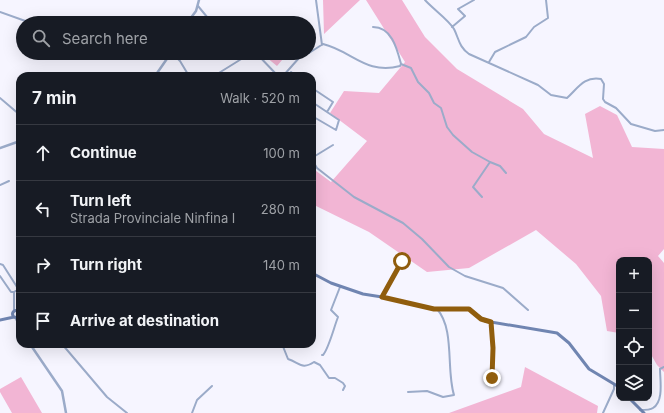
<!DOCTYPE html>
<html lang="en">
<head>
<meta charset="utf-8">
<style>
	body { margin:0; font-family:Inter,sans-serif; background:#20242c; color:#f1f3f6 }
	.controls { position:absolute; right:12px; bottom:12px; display:grid; overflow:hidden; border-radius:8px; box-shadow:0 4px 16px #0002 }
	.controls button { width:36px; height:36px; display:grid; place-items:center; padding:0; border:0; border-bottom:1px solid #363941; background:#171b24; color:#f1f3f6; font:20px sans-serif }
	.stop { position:absolute; width:12px; height:12px; margin:-9px; border:3px solid #905d0d; border-radius:50%; background:#fff }
	.stop.end { background:#905d0d; border-color:#fff; box-shadow:0 1px 4px #0008 }
	.list { margin:0; padding:0; list-style:none }
	h2 { display:flex; justify-content:space-between; align-items:center; height:52px; margin:0; padding:0 16px; font-size:17px }
	h2 small { font-size:13px; font-weight:400; color:#9ea1a6 }
	.list li { display:grid; grid-template-columns:26px 1fr auto; gap:12px; align-items:center; box-sizing:border-box; height:56px; padding:0 16px; border-top:1px solid #363941 }
	.list b { display:block; font-size:15px; white-space:nowrap }
	.list p { margin:0; font-size:13px; white-space:nowrap; color:#9ea1a6 }
	.list em { font-size:13px; font-style:normal; color:#9ea1a6 }
	.icon { flex:none; width:22px; height:22px; fill:none; stroke:currentColor; stroke-width:2; stroke-linecap:round; stroke-linejoin:round }
	.map { position:relative; flex:none; width:664px; height:413px; overflow:hidden }
	.search { position:absolute; background:#171b24; box-shadow:0 4px 16px #0002; left:16px; top:16px; width:300px; height:44px; display:flex; align-items:center; gap:10px; box-sizing:border-box; padding:0 14px; border-radius:22px; color:#9ea1a6; font-size:15px }
	.panel { position:absolute; background:#171b24; box-shadow:0 4px 16px #0002; left:16px; top:72px; width:300px; height:276px; border-radius:12px }
	.map>svg:first-child { display:block }
</style>
</head>
<body>
<div class="map">
<svg width="664" height="413" viewBox="0 0 664 413">
	<rect width="100%" height="100%" fill="#f6f5ff"/>
	<path fill="#f2b5d4" d="M323,0H360L324,34Z
		M366,0H402L425,37L457,69L523,109L544,134L593,158L585,114L600,106L617,115L632,147L664,149V249L658,256L664,263V372L657,365L649,351V260H619V333L607,331L601,296L576,264L536,230L469,268L427,272L369,232L312,204V168L331,182L367,141L330,113L344,91L379,93L405,62Z
		M261,53H288L277,66Z
		M525,367L598,406L597,413H449L521,387Z
		M21,377L42,413H12L0,392V389Z"/>
	<g fill="none" stroke-linecap="round" stroke-linejoin="round">
		<path stroke="#9babc9" stroke-width="2" d="M316,0L322,45
			M425,0C433,9 449,20 454,29C459,39 459,47 469,54L538,85L551,95L567,98C578,88 584,76 601,79L604,84L603,99L605,102L616,108L631,124L655,131L664,130
			M198,6L212,23
			M0,12L31,23
			M452,27L465,16L458,9L474,0
			M172,53L180,61L189,76
			M256,53L278,76
			M309,53L323,44C352,51 366,75 400,66L401,64C397,49 392,27 373,27
			M489,62L495,52L526,37L534,27L548,18L546,0
			M401,64L411,68L418,82L429,93L434,103L441,108L447,127L453,135L472,152L490,162L473,187L482,197
			M291,72L296,76
			M214,76L251,53
			M283,76L299,58L308,53
			M312,88L333,102L327,112
			M0,98L20,115
			M312,102L339,120L336,130L312,116
			M312,109L315,104
			M490,162L500,166L506,173
			M312,163L315,161V156L333,145
			M314,163L317,168L354,197L403,223L422,239L449,267L465,276L503,288L528,310
			M0,185L9,181
			M0,264L3,265L17,287V290L14,292V312
			M0,276L11,292H14
			M382,297L402,261
			M491,322L493,348L492,378
			M62,344L107,397L127,413
			M282,344L288,359C300,363 302,370 314,362L320,365L329,378H335L343,383L345,386L343,390
			M322,355H323C329,348 334,327 338,317L331,310L340,287
			M408,392L427,391L443,397L454,395C446,370 455,329 437,309
			M640,410C644,410 650,410 653,408C664,401 660,380 660,369L664,367
			M192,413L197,400L212,386
			M603,413L614,389V385"/>
		<path stroke="#9babc9" stroke-width="2.5" d="M187,23L196,11L199,0
			M155,76L171,53
			M0,148L20,141
			M15,317L20,326
			M30,344L62,391L66,413"/>
		<path stroke="#7085b1" stroke-width="3" d="M312,273L331,283L363,294L382,297L434,309H469L485,321L557,333L569,343L589,369L619,387
			M12.5 314a3.5 3.5 0 1 1 7 0a3.5 3.5 0 1 1-7 0Z
			M0,320L14,317
			M629,398L644,413"/>
	</g>
	<g fill="none" stroke-linecap="round" stroke-linejoin="round">
		<path stroke="#905d0d" stroke-width="5" d="M402,261L382,297L434,309H469L481,319L491,322L493,348L492,378"/>
	</g>
</svg>
<div class="controls">
<button>+</button>
<button>−</button>
<button><svg class="icon" aria-label="locate" viewBox="0 0 24 24"><circle cx="12" cy="12" r="6"/><path d="M12 2v4M12 18v4M2 12h4M18 12h4"/></svg></button>
<button><svg class="icon" aria-label="layers" viewBox="0 0 24 24"><path d="M12 4l9 5-9 5-9-5zM3 14l9 5 9-5"/></svg></button>
</div>
<div class="stop" style="left:402px;top:261px"></div>
<div class="stop end" style="left:492px;top:378px"></div>
<div class="search"><svg class="icon" aria-label="search" viewBox="0 0 24 24"><circle cx="10" cy="10" r="6"/><path d="M15 15l6 6"/></svg>Search here</div>
<section class="panel">
<h2>7 min<small>Walk · 520 m</small></h2>
<ul class="list">
<li><svg class="icon" aria-label="ahead" viewBox="0 0 24 24"><path d="M12 20V5M6 11l6-6 6 6"/></svg><div><b>Continue</b></div><em>100 m</em></li>
<li><svg class="icon" aria-label="left" viewBox="0 0 24 24"><path d="M17 20v-9H6M10 6l-5 5 5 5"/></svg><div><b>Turn left</b><p>Strada Provinciale Ninfina I</p></div><em>280 m</em></li>
<li><svg class="icon" aria-label="right" viewBox="0 0 24 24"><path d="M7 20v-9h11M14 6l5 5-5 5"/></svg><div><b>Turn right</b></div><em>140 m</em></li>
<li><svg class="icon" aria-label="arrive" viewBox="0 0 24 24"><path d="M6 21V4h12l-3 4 3 4H6"/></svg><div><b>Arrive at destination</b></div></li>
</ul>
</section>
</div>
</body>
</html>
